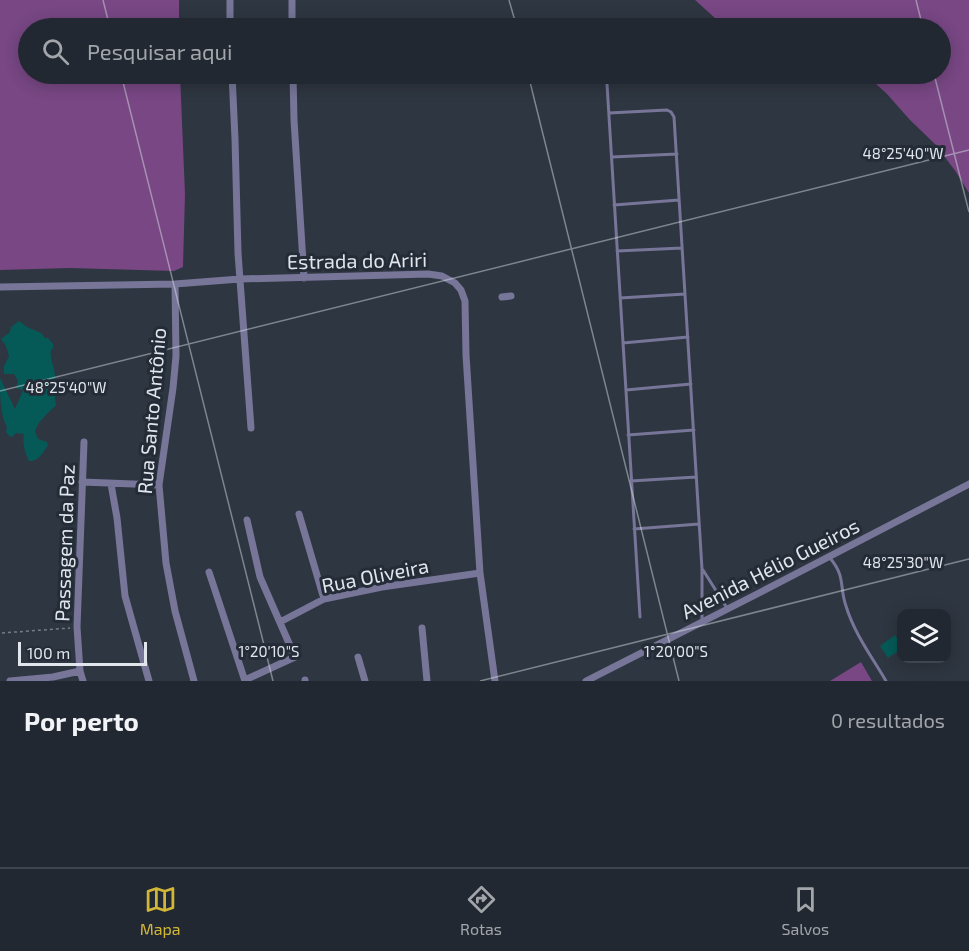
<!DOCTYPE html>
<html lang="pt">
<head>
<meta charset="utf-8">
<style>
	body { margin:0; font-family:"Exo 2",sans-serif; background:#2a3039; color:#f1f3f6 }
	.controls { position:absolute; right:18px; bottom:18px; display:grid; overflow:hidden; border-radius:12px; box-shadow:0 3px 15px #0003 }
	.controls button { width:54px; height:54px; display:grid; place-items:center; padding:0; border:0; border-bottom:2px solid #3f444d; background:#222831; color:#f1f3f6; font:30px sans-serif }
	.scale { position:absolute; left:18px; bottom:15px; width:129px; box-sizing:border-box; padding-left:6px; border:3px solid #e1e6ed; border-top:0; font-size:16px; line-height:21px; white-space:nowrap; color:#e1e6ed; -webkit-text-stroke:4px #242c37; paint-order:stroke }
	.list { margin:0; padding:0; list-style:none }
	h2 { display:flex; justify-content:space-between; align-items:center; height:78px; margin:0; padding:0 24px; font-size:26px }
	h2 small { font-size:20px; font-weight:400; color:#a2a6ab }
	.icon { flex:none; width:33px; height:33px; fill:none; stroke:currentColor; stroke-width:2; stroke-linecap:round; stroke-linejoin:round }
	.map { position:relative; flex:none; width:969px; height:681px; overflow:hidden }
	.search { position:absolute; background:#222831; box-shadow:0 3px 15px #0003; left:18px; right:18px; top:18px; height:66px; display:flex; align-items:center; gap:15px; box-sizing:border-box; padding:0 21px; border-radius:33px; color:#a2a6ab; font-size:22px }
	.sheet { height:186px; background:#222831 }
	nav { display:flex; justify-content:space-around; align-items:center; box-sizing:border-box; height:84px; border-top:2px solid #3f444d; background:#222831; font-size:16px; color:#a2a6ab }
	nav a { display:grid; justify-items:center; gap:3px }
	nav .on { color:#d2b736 }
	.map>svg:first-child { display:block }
</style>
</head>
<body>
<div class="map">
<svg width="969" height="681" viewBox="0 0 969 681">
	<rect width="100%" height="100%" fill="#2e3641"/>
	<path fill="#784784" d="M0,0H179V28H28V74H180L185,194L183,267L174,271L70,268L0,270Z
		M695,0H969V193L956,172L936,145L910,120L887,94L865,74H940V28H799L798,27L726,28Z
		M861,662L872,681H830Z"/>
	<path fill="#055a58" d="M19,321L27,327L41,333L45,338H48L53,344V348L51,350C49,360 56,368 55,379L53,381C56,390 54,395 56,405C48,414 38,420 35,432L38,439L47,442L48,445C44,452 38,462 29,461C25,453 22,443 24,434L16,433L12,437L9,436L6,432L7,427C0,415 0,394 0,378L15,409C17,403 21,397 23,390L16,388L18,381L14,374H4V366L9,356L6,346L1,339L10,332L11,327Z
		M895,635L901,645V649L888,658L880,646Z"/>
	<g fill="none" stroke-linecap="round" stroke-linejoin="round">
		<path stroke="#757c86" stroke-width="1.5" stroke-dasharray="3 3" stroke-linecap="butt" d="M2,633L70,628"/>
		<path stroke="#777598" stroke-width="3" d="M607,84L640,617
			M609,113L667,110L671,112L674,117L702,569V621
			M612,157L677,154
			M614,205L679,200
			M617,251L682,248
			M620,298L685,294
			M623,343L688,337
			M626,390L691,384
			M628,435L694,430
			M631,481L696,477
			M634,529L699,524
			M830,558C846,577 839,586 846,606C854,633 872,657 886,681
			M703,570L727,608"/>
		<path stroke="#777598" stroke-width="7" d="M230,0V28
			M292,28V0
			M232,74L235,139L238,253L251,428
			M293,74L294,120L304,278
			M175,284L176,356L173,388L159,485L166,563L175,611L194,681
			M0,287L175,284L240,279L428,274L442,276L455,283L461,290L465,301L466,355L480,573L495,681
			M502,297L511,296
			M82,482L159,485
			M111,484L117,518L125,596L149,681
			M299,514L324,599
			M209,572L245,681
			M280,622L324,599L382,587L480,573
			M422,628L427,681
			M358,657L365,681
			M245,680L295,657L260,577L247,520
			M305,680V681
			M10,681L53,677L80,671
			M83,681L80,671L77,627L84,442
			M586,681L761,592L969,484"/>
	</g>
	<path fill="none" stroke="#e1e6ed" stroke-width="1.5" stroke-opacity="0.45" d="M103,0L110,28M509,0L517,28M916,0L923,28M121,74L273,681M528,74L679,681M934,74L969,212M0,391L969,150M480,681L969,559"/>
	<g text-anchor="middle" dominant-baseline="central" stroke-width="6" stroke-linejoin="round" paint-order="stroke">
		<g font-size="20" fill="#e1e6ed" stroke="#242c37">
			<text transform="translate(357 260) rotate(-1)">Estrada do Ariri</text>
			<text transform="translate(151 411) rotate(-85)">Rua Santo Antônio</text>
			<text transform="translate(64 543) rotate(-88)">Passagem da Paz</text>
			<text transform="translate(770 568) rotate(-27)">Avenida Hélio Gueiros</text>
			<text transform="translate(375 575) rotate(-11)">Rua Oliveira</text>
		</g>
	</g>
	<g font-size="15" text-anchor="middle" fill="#e1e6ed" stroke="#242c37" stroke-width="6" stroke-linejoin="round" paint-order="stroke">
		<text x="903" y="159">48°25'40"W</text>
		<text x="66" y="393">48°25'40"W</text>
		<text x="903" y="568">48°25'30"W</text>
		<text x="269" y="657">1°20'10"S</text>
		<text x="676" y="657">1°20'00"S</text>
	</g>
</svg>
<div class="controls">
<button><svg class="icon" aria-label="layers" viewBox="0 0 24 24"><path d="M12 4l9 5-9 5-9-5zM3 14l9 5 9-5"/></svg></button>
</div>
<div class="scale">100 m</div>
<div class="search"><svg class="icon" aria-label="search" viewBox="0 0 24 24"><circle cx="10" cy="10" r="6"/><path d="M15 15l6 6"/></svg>Pesquisar aqui</div>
</div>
<section class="sheet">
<h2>Por perto<small>0 resultados</small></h2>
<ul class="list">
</ul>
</section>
<nav>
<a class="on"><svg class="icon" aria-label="map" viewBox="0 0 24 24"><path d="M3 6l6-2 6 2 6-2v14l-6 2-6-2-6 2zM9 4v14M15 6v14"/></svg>Mapa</a>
<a><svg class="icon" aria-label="directions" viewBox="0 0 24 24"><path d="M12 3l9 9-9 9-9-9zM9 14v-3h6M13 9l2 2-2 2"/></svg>Rotas</a>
<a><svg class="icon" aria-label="saved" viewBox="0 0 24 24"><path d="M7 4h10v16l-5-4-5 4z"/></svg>Salvos</a>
</nav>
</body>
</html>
